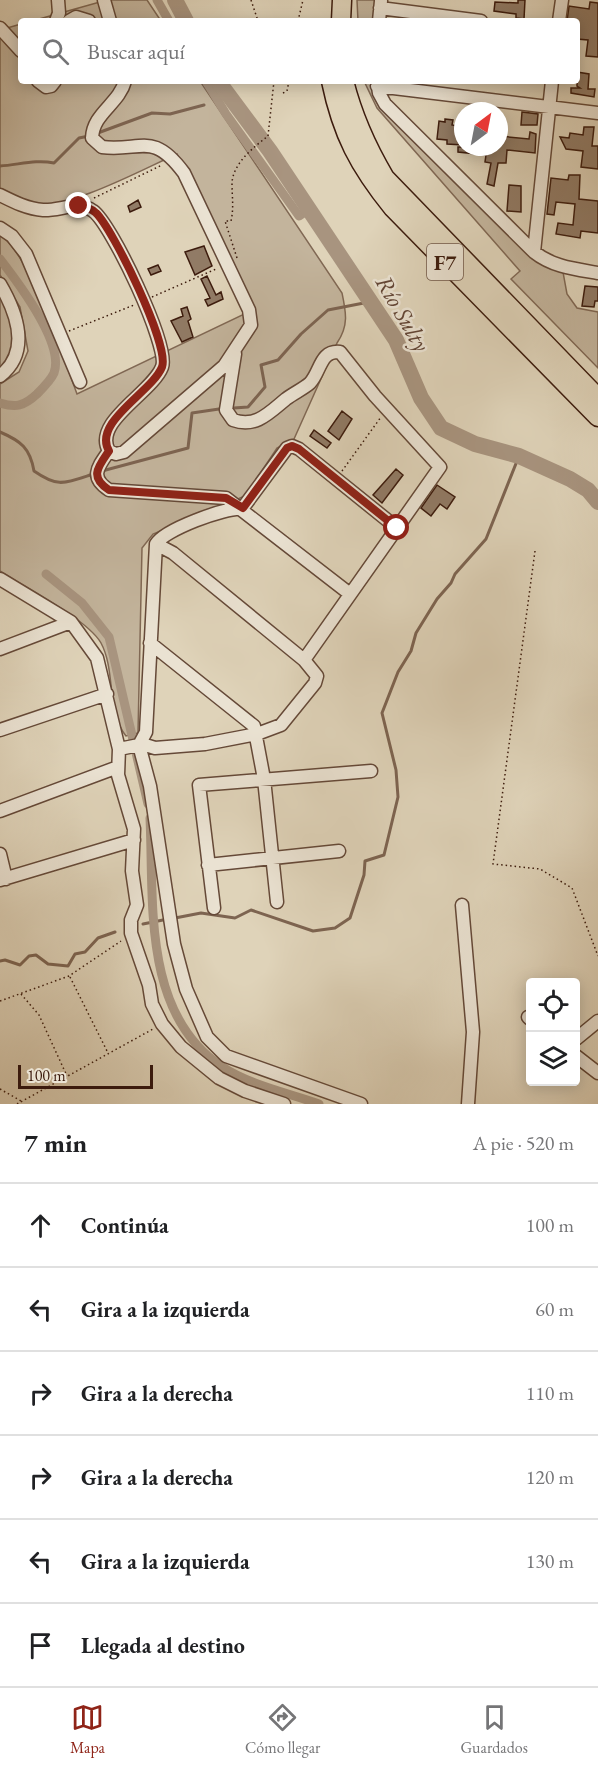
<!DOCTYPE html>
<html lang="es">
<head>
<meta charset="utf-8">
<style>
	body { margin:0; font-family:"EB Garamond",serif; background:#f2f2f2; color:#202124 }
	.controls { position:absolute; right:18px; bottom:18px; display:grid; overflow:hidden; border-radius:6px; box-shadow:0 3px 15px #0003 }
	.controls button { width:54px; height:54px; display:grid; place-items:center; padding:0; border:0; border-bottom:2px solid #e0e0e0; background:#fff; color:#202124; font:30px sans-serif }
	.compass { position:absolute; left:454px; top:102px; width:54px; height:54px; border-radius:50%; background:#fff; box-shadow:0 3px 15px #0003; rotate:32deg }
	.scale { position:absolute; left:18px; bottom:15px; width:135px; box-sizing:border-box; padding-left:6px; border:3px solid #3c1b0d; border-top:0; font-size:16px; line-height:21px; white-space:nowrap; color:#3c1b0d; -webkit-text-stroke:4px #eae2d2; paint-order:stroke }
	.stop { position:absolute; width:18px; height:18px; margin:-14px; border:4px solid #8f2418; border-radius:50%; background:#fff }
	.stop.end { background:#8f2418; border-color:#fff; box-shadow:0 2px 6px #0008 }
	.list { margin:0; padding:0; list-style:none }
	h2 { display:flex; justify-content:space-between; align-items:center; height:78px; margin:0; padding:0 24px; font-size:26px }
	h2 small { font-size:20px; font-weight:400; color:#757577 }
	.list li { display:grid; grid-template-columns:39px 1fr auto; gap:18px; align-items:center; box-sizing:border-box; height:84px; padding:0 24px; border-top:2px solid #e0e0e0 }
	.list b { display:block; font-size:22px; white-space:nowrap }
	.list em { font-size:20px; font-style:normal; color:#757577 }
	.icon { flex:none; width:33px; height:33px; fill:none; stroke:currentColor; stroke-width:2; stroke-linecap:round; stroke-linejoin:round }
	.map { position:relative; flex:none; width:598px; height:1104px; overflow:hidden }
	.search { position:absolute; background:#fff; box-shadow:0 3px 15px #0003; left:18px; right:18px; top:18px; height:66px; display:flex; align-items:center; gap:15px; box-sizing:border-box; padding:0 21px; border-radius:6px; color:#757577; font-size:22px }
	.sheet { height:582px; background:#fff }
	nav { display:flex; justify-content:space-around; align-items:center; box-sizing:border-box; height:84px; border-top:2px solid #e0e0e0; background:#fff; font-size:16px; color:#757577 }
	nav a { display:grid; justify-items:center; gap:3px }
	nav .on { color:#8f2418 }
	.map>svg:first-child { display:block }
</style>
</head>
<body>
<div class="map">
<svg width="598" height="1104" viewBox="0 0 598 1104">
	<rect width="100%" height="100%" fill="#dfd3b9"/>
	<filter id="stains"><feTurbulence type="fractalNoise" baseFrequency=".00333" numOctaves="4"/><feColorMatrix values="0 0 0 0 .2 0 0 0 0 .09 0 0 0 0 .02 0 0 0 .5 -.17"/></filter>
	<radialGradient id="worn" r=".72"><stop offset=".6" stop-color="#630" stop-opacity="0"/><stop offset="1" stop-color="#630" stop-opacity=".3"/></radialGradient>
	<path fill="#c3b49c" stroke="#806854" stroke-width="1.5" d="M107,0H147L161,21H32Z
		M357,0H376L375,21H358Z
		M21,24V81H200L342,293C346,312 349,326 337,343L294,439L277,448L245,496L153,534L142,548L138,733L126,736C106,711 116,671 101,643C88,620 24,586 0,571V384L19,372L28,351L20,307L0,275V234C34,262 61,351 77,394L255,309L177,154C143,169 68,210 34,204C23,203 10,194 0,189V30Z
		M364,81H372L373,90L563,272L567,294L577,308L598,312V368L511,279L520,271L377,108Z
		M0,294L10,309L15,351L0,369Z"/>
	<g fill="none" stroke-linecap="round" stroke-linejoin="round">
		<path stroke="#7d6451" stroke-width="3" d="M226,96H227
			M95,134L152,113L170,114L204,105
			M0,166C18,165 36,159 54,163L79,138L89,136
			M234,408L248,407L265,387L261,365L278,360L301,334L328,310L369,302
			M0,432C21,441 30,448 34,471C57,487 63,484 90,475
			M102,471L188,448L192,413L219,409
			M175,918L201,913L235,918L251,910L313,931L335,928L350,918L364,875L365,861L384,855L398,797L396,770L382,713L398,672L411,651L416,633L437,599L451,583L455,574L486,539L519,456
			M143,924L168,919
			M0,961L5,960L20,965L29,956L36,955L48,964L68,966L75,954L85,952L98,938L115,932"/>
		<path stroke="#a8947f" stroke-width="9" d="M157,0L169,21
			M206,81L226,114L299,216L309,209
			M0,259C17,281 65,343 54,373C51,380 42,389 37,394C24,406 16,408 0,403
			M46,574L82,603L109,637L148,804
			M150,818C154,901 142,1013 221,1066C249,1085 288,1093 319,1104"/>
		<path stroke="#a8947f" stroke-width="16" d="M175,0L186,21
			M218,81L270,151L396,340L421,398L441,428L475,444L519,456L570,479L588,490L598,502"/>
	</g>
	<path fill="#917b66" stroke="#3c1b0d" stroke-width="1.5" d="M518,0H525L524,19L516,18V14L494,11L495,2L518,3Z
		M590,2L598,3V57L586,56L588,40L577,39V21H567L569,6L589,9Z
		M577,72L589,74L588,89H595L594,97L571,93V88H580L577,86Z
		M522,112L538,114L537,125H521Z
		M445,119L453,120L452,125L463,127V145L447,144V140L437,139L439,121L445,122Z
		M584,127H594L592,146H598V169L581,167L583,151L566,149L560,137L569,138L570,133L583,135Z
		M530,132L536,134L535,153L507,150L506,163H498L494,186L487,184L491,163L485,162L486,155L458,152V147H499V136L529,139Z
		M569,175H580L579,199L598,201V233L581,231L580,238L556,234L558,223L573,225L575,204L556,202L554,215L547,214L551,178L568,180Z
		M509,185L521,186V212L507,211Z
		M138,200L141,207L130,212L128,206Z
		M204,246L212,266L195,275L185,252Z
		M158,265L161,271L151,275L148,269Z
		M207,276L216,295L221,292L223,299L208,306L205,300L210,298L201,279Z
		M585,286L598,287V301H595L594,307L582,306Z
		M187,307L191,319L188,321L193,337L182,342L171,321L183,316L181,309Z
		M342,411L352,419L339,440L328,431Z
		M314,430L331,443L327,448L310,436Z
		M396,469L403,475L382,503L373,495Z
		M437,485L455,497L447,509L440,504L431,516L421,508Z"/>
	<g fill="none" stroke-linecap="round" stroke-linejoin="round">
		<defs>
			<path id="minor" d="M104,0L110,21
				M380,8L481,21
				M56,21L59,13L58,0
				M69,21L76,17L89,21
				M379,21L381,1
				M559,21L562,0
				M0,28L21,51
				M38,81L46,87L51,86L55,81
				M377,81L379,93L385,104L534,252C553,267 575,269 598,273
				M377,86L598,113
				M0,195C14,202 28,209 43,210C60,211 78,200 93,211C111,223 170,347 162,367C152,393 92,422 109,451L116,454L124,452L224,366L251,325L249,310L184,173C152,130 141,152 102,147L92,138C93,113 119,104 125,81
				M0,228L12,236L26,254L80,382
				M534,252L552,81
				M0,284C17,313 31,352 0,376
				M235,354L226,410L233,420C256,428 269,413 286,399C294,393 303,389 310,383C321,371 320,350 340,352L375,396L440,467L304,660
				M109,451C98,467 89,477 109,490L226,498L350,594
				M242,509L287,448L292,446L299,449L397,528
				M0,579L71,622L97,658L119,749L118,775L134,829L132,871L137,905L131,920V933L149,985L152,1004L162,1024L181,1047L219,1078L245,1091L284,1104
				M150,643L254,726L264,779L277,902
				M0,649L71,622
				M0,730L107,694
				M142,744L155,748L205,744L257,734L281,725L315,683L317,676L304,660L173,553L156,544
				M139,745L150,786L174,944L186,989L207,1037L226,1056L361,1104
				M119,749L139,745L146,732L156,544C164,530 225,507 242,509
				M0,811L118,767
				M0,854L6,879
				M208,865L339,851
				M0,880L134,840
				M462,905L473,1032L468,1104
				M214,908L199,785L371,771
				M528,1017L530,1019
				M576,1039L598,1021
				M576,1056L598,1073"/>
			<path id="highway" d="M341,21L342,0
				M331,81C342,134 359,166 393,208L598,417
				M344,81C353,117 366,146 385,178L598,398"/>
		</defs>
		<use href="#minor" stroke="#654938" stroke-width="15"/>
		<use href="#highway" stroke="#3c1b0d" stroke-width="21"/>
		<path stroke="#3c1b0d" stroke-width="1.5" stroke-dasharray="1.5 3" stroke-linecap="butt" d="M251,0L258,21
			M298,21L303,0
			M283,93L287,91L289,81
			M94,198L162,165
			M237,258L225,221H231C234,208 232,197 232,183C233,163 254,147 268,136L274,81
			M152,297L216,269
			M69,331L134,305
			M342,471L381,417
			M535,551L493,864L540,869L572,888L598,956
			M70,977L108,1053
			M21,994L39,1015L67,1076
			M0,1001L69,976L121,941
			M0,1089L21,1101
			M17,1104L153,1029"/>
		<use href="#minor" stroke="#eae2d2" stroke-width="12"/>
		<use href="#highway" stroke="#dfd3b9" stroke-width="18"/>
	</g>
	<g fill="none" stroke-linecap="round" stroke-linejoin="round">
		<path stroke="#8f2418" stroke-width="8" d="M79,206C85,207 91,208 96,213C113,229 170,346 162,367C152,392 92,422 109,451C98,467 89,477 109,490L226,498L243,508L287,448L292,446L299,449L397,528"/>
	</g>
	<g text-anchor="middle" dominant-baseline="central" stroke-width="5" stroke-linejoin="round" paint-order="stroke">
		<rect fill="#eae2d2" stroke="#705748" stroke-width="1.5" x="427" y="244" width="36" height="36" rx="4.5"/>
		<g font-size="21" font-weight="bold" fill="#3c1b0d">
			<text x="445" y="262">F7</text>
		</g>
		<g font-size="24" font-style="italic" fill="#624535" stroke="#eae2d2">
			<text transform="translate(403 313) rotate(60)">Río Sulty</text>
		</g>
	</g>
	<rect width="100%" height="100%" filter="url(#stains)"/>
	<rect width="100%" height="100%" fill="url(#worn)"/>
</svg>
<div class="controls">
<button><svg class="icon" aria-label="locate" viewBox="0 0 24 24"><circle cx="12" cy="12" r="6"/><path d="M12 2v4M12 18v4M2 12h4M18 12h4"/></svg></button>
<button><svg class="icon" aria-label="layers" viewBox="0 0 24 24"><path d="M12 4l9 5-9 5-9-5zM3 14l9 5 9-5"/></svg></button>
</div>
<svg class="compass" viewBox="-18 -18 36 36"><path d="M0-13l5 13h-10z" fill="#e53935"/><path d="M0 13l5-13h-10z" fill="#757577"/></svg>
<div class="scale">100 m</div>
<div class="stop" style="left:397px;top:528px"></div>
<div class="stop end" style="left:79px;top:206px"></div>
<div class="search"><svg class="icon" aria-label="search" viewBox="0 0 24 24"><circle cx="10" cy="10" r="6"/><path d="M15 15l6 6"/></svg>Buscar aquí</div>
</div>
<section class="sheet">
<h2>7 min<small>A pie · 520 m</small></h2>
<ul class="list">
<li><svg class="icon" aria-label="ahead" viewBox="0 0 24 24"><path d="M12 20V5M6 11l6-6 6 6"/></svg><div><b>Continúa</b></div><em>100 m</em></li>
<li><svg class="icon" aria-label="left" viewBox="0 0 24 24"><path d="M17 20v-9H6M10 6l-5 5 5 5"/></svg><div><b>Gira a la izquierda</b></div><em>60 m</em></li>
<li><svg class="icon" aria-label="right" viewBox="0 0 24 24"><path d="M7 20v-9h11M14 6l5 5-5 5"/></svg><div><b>Gira a la derecha</b></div><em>110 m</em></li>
<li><svg class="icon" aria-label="right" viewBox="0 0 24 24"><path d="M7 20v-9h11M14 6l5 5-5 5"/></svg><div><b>Gira a la derecha</b></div><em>120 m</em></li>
<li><svg class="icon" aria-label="left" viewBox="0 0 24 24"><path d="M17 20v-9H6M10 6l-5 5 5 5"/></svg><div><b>Gira a la izquierda</b></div><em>130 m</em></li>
<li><svg class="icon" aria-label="arrive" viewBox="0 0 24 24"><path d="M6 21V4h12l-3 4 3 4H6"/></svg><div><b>Llegada al destino</b></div></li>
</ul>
</section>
<nav>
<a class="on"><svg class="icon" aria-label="map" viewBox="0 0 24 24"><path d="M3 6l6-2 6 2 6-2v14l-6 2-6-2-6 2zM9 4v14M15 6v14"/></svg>Mapa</a>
<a><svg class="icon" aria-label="directions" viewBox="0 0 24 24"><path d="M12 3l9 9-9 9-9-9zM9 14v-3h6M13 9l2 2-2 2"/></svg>Cómo llegar</a>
<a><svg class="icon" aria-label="saved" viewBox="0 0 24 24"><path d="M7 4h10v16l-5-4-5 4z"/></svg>Guardados</a>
</nav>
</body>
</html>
